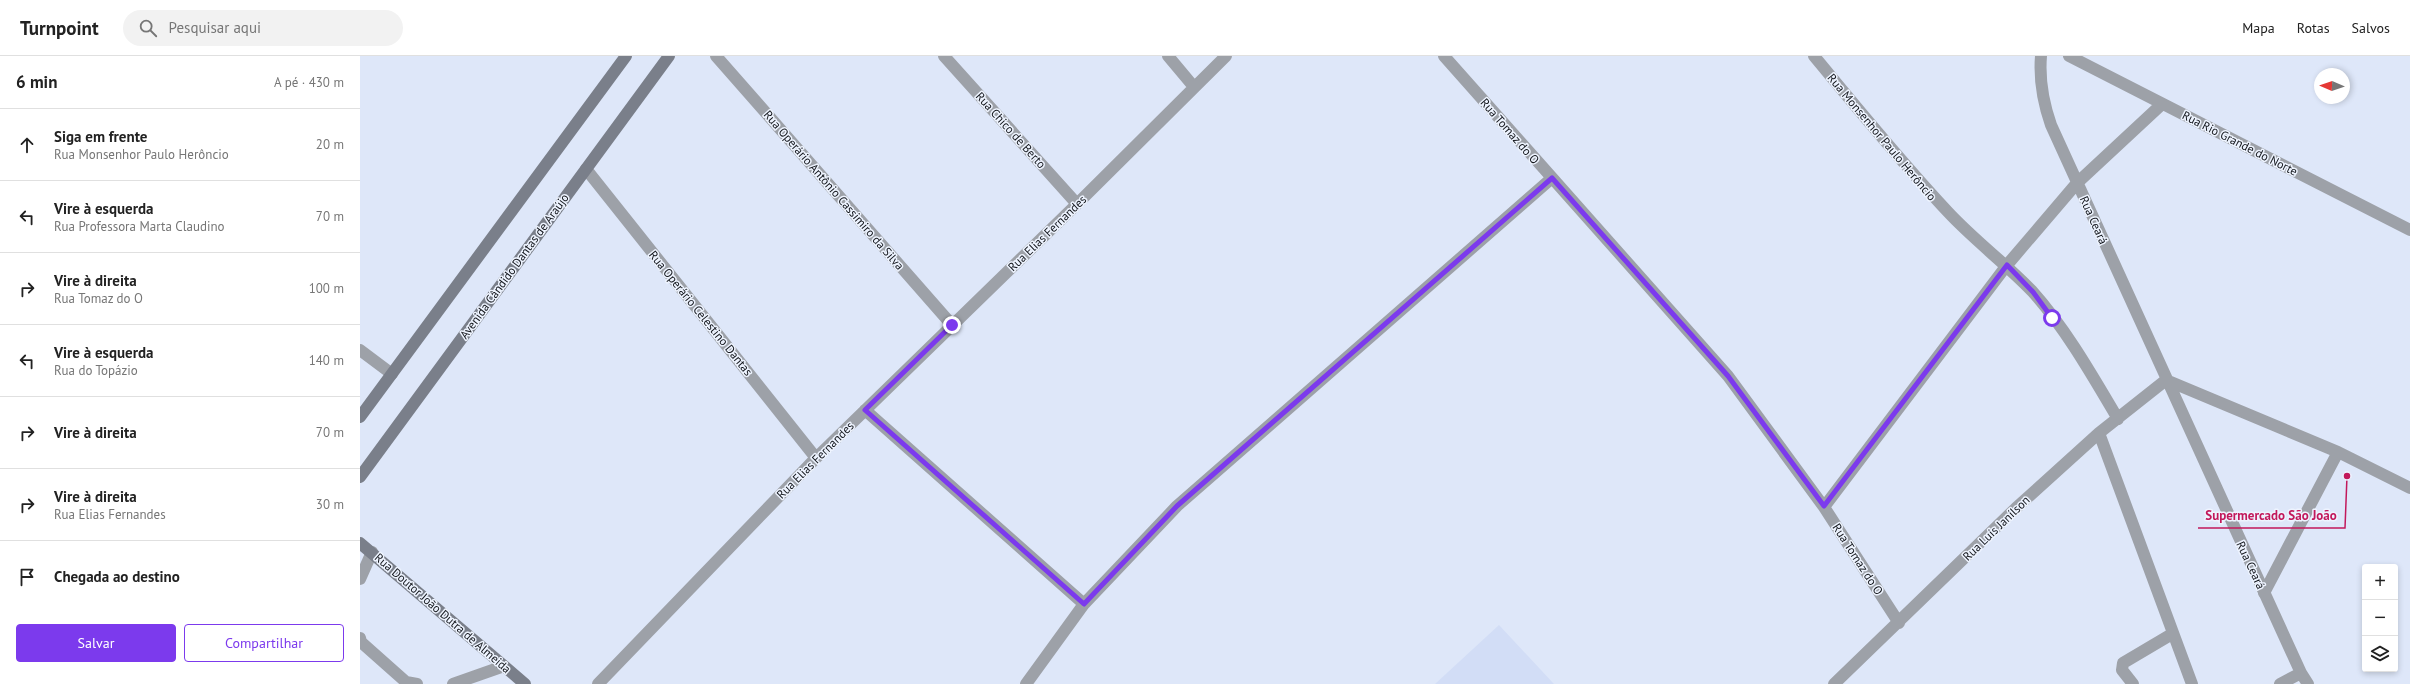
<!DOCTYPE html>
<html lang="pt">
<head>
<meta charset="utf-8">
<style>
	body { margin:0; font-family:"PT Sans",sans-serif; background:#f2f2f2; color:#222 }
	.controls { position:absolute; right:12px; bottom:12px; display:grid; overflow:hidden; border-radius:4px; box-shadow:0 2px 6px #0003 }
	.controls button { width:36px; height:36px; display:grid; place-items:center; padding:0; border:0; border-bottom:1px solid #e0e0e0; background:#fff; color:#222; font:20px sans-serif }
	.compass { position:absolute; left:1954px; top:12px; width:36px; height:36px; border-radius:50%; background:#fff; box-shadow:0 2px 6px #0003; rotate:272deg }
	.stop { position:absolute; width:12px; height:12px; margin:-9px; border:3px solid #7c3aed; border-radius:50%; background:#fff }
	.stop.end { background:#7c3aed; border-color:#fff; box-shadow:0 1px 4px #0008 }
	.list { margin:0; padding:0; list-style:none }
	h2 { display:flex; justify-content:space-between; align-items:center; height:52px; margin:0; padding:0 16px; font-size:17px }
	h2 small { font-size:13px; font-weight:400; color:#767676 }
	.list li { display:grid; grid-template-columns:26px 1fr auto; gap:12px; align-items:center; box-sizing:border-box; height:72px; padding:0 16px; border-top:1px solid #e0e0e0 }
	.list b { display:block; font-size:15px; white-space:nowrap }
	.list p { margin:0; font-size:13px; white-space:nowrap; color:#767676 }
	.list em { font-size:13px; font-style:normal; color:#767676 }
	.actions { display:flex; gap:8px; padding:12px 16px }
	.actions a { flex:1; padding:9px 0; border:1px solid #7c3aed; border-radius:4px; text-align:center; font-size:14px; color:#7c3aed }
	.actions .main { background:#7c3aed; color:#fff }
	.icon { flex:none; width:22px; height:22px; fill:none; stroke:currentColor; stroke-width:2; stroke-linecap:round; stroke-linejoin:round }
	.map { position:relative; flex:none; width:2050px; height:628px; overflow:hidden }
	header { display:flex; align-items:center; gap:24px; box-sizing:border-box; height:56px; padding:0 20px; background:#fff; border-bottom:1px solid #e0e0e0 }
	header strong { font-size:19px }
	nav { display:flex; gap:22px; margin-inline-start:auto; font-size:14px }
	.search { width:280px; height:36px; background:#f2f2f2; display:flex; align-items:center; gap:10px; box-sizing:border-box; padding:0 14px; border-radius:22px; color:#767676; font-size:15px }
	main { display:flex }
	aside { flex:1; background:#fff }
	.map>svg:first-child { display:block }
</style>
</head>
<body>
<header>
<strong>Turnpoint</strong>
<div class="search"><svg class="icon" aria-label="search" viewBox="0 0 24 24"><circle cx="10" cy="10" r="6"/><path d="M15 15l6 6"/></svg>Pesquisar aqui</div>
<nav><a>Mapa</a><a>Rotas</a><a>Salvos</a></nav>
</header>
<main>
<aside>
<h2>6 min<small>A pé · 430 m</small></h2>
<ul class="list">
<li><svg class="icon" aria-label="ahead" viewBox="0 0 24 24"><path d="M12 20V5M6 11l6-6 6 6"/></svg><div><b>Siga em frente</b><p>Rua Monsenhor Paulo Herôncio</p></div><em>20 m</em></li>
<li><svg class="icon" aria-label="left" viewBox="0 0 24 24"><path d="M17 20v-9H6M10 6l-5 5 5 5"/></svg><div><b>Vire à esquerda</b><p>Rua Professora Marta Claudino</p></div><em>70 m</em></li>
<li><svg class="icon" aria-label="right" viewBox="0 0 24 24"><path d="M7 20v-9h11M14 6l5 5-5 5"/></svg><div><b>Vire à direita</b><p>Rua Tomaz do O</p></div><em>100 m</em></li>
<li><svg class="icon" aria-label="left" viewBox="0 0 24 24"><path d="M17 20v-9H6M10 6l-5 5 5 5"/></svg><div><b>Vire à esquerda</b><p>Rua do Topázio</p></div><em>140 m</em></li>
<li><svg class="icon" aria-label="right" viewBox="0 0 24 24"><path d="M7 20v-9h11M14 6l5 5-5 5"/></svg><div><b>Vire à direita</b></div><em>70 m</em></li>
<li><svg class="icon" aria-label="right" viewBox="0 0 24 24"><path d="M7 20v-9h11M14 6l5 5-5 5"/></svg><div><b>Vire à direita</b><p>Rua Elias Fernandes</p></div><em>30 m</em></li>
<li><svg class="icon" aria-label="arrive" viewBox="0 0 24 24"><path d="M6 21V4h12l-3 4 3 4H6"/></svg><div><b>Chegada ao destino</b></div></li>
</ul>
<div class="actions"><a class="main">Salvar</a><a>Compartilhar</a></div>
</aside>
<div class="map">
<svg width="2050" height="628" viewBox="0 0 2050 628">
	<rect width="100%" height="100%" fill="#dee7f9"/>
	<path fill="#d2ddf6" d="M1139,569L1194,628H1075Z"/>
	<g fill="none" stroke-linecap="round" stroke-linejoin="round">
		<path stroke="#9da1a8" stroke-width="12" d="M0,523L12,496
			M0,582L1,586L46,626L57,628
			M93,628L144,610"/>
		<path stroke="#9da1a8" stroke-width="12" d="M356,0L592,269
			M584,0L717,148
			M808,0L834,31
			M1084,0L1368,320L1464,451L1539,567
			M1454,0C1498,53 1541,106 1588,156C1614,184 1645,207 1672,235C1706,273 1732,319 1758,363
			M1681,0C1679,24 1683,46 1691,69L1941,617L1948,628
			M1709,0L2050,174
			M226,113L456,402
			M0,294L32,318
			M505,354L724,548
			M1739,377L1832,628
			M1464,451L1647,209L1717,127L1802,48
			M1904,537L1978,396
			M238,628L456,402L717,148L866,0
			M666,628L724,548L817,450L1192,122
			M1474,628L1656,452L1739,377L1806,324L1978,396L2050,432
			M1773,628L1762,614L1763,607L1812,578
			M1920,628L1941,617"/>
		<path stroke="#7a7f8a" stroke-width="12" d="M0,361L266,0
			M0,421L309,0
			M0,487L165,628"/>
	</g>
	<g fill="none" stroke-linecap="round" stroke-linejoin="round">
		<path stroke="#7c3aed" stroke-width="5" d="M592,269L505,354L724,548L817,450L1192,122L1368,320L1464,450L1647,209L1673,236L1692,262"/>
	</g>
	<g text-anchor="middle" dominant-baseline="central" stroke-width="3" stroke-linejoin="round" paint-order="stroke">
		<g font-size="12" fill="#11141a" stroke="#eef4ff">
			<text transform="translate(651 74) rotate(48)">Rua Chico de Berto</text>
			<text transform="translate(1150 75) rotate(49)">Rua Tomaz do O</text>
			<text transform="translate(1522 81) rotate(50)">Rua Monsenhor Paulo Herôncio</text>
			<text transform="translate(1880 87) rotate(27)">Rua Rio Grande do Norte</text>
			<text transform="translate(474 134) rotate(49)">Rua Operário Antônio Cassimiro da Silva</text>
			<text transform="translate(1734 164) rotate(66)">Rua Ceará</text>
			<text transform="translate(687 177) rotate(-44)">Rua Elias Fernandes</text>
			<text transform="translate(154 210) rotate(-54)">Avenida Cândido Dantas de Araújo</text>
			<text transform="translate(341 257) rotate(51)">Rua Operário Celestino Dantas</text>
			<text transform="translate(455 404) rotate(-45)">Rua Elias Fernandes</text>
			<text transform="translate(1636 472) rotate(-44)">Rua Luís Janílson</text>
			<text transform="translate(1498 503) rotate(57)">Rua Tomaz do O</text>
			<text transform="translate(1891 509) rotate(65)">Rua Ceará</text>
			<text transform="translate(83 557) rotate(41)">Rua Doutor João Dutra de Almeida</text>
		</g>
	</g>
	<path fill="none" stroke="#c2185b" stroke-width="1.5" d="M1987 420L1985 472H1838"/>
	<circle fill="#c2185b" stroke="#eef4ff" stroke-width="1.5" cx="1987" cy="420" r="4"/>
	<g font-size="13" text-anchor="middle" font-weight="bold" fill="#c2185b" stroke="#eef4ff" stroke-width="3" stroke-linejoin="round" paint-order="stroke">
		<text x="1911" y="464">Supermercado São João</text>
	</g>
</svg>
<div class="controls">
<button>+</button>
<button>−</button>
<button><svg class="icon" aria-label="layers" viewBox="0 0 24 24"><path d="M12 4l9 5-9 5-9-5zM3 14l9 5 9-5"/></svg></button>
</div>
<svg class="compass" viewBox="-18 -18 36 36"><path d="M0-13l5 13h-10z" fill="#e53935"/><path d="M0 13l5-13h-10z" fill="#767676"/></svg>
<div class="stop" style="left:1692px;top:262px"></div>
<div class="stop end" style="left:592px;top:269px"></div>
</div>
</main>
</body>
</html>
